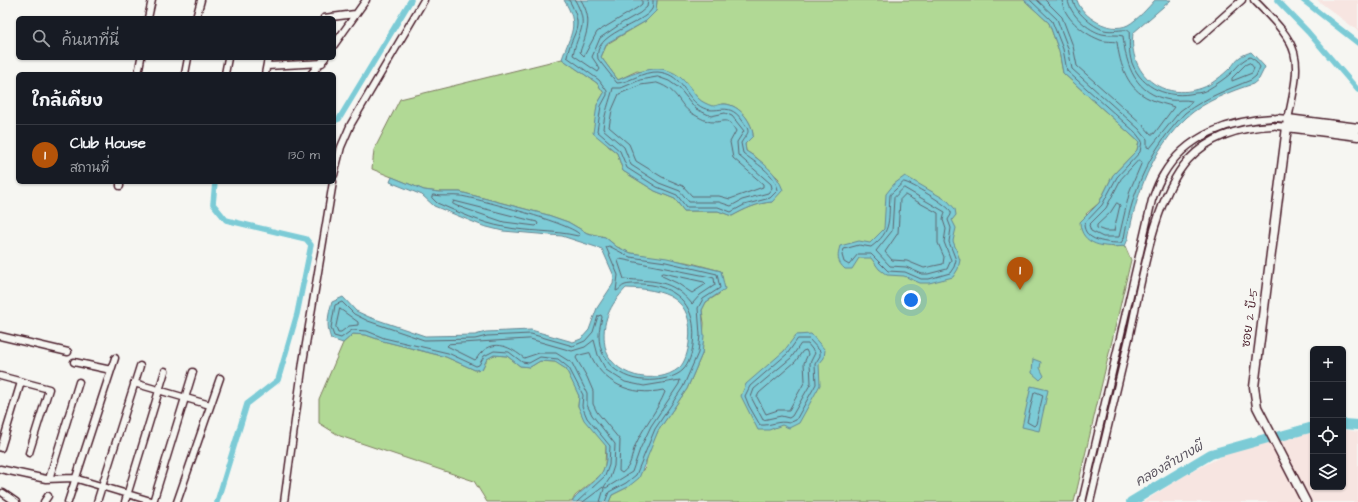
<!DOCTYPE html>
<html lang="th">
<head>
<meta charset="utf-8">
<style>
	body { margin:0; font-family:"Architects Daughter","Playpen Sans Thai",sans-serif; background:#242831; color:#f1f3f6 }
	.controls { position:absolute; right:12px; bottom:12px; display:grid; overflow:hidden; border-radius:6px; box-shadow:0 1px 3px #0004 }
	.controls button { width:36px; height:36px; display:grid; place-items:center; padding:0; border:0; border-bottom:1px solid #363941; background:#171b24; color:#f1f3f6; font:20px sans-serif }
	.you { position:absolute; left:911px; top:300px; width:14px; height:14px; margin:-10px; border:3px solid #fff; border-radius:50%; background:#1a73e8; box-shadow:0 0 0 6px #1a73e833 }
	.badge { display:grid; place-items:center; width:26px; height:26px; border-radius:50%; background:#b45309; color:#fff; font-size:13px; font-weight:700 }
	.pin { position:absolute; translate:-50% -33px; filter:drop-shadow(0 1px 2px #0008) }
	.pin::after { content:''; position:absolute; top:21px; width:14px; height:12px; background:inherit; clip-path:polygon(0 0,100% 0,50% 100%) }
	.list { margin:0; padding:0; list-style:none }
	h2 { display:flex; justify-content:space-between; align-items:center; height:52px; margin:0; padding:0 16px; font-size:17px }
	h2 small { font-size:13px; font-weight:400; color:#9ea1a6 }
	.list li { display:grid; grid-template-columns:26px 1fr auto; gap:12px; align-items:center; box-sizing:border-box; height:60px; padding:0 16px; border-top:1px solid #363941 }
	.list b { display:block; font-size:15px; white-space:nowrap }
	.list p { margin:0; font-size:13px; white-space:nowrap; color:#9ea1a6 }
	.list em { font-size:13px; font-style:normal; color:#9ea1a6 }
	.icon { flex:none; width:22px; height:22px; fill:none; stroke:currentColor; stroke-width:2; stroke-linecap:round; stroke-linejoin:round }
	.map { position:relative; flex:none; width:1358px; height:502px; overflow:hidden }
	.search { position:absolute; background:#171b24; box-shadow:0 1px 3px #0004; left:16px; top:16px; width:320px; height:44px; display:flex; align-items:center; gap:10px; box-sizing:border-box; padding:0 14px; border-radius:6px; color:#9ea1a6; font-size:15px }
	.panel { position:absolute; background:#171b24; box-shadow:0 1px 3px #0004; left:16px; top:72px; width:320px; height:112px; border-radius:6px }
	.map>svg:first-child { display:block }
</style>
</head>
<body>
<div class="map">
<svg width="1358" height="502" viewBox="0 0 1358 502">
	<rect width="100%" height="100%" fill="#f6f6f2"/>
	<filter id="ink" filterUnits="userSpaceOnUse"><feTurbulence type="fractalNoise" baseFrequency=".025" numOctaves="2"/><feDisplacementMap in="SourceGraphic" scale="8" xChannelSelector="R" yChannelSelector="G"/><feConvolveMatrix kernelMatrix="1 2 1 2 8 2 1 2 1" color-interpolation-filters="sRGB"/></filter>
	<g filter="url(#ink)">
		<path fill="#f7e5e1" d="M1317,0H1358V31Z
			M1343,429L1358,432V502H1143L1185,475L1230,452L1313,432V487H1343Z"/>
		<path fill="#b1d995" stroke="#7e7c60" d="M657,0H1024L1049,23L1059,51L1063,73L1139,142L1137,150L1113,175L1099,203L1086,214L1113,247L1125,246L1131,260L1074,502H609L612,495L628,487L645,468L648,452L658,431L687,389L702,354L704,323L702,310L706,302L719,294L721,271L691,263L631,253L617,247L605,237L587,233L568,222L548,215L460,192H439L424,190L372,169L374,150L400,99L562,59L597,83L604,93L597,105L608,146L617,153L623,171L655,191L675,199L684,211H718L732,216C745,209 757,203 772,202L779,179L757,158L746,151L745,144L753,136C753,123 739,104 724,104C720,104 716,107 712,107C699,104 692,91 685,81L637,71L618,80L601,57L607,44L646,21L656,11Z
			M353,334L366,335L383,341L446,357L475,370L482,369L487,359L494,355L507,356L520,366L530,367L540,361L556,362L566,369L574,384L579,396L578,406L606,446L605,465L602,474L575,496L572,502H487L474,481L340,436L319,423V399L343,343Z"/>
		<path fill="#7bcbd6" stroke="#678692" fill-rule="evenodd" d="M564,0H657L656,11L646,21L607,43L601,57L618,80C641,70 667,60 686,83C693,90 696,99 705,103C717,109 714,104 725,104C740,105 753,123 753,136L745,144L746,151C762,161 777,173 783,190L772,202C757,203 745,209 732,216L718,211H684L675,199L655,191L623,171L617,153L593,133L597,105L604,93L597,83L562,59C571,32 580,26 564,0Z
			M1024,0H1077C1082,17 1110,34 1128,25C1137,20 1148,8 1155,0H1171L1133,33C1128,74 1162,102 1202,88C1211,85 1223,75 1230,68C1234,65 1236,59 1240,57C1243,55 1248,53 1251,52L1265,67L1259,79L1253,84C1231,91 1205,101 1187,117C1152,149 1136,194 1128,239L1125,246C1105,248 1081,246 1080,222L1099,203L1113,175L1137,150L1139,142L1063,73L1059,51L1049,23Z
			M905,176L948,201L955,209L956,215L952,220L956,228L953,241L960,260L958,269L953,277L929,283H920L904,276L887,275L879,269L871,258H859L852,269H845C837,262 837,256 840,246L859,241L870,243L884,229L886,194L894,184Z
			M392,177L424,190L439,192H460L548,215L568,222L587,233L605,237L617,247L631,253L667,258L721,271L725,289L706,302L702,310L704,336L702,354L687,389L658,431L639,478L628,487L612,495L609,502H572C581,488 601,482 605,465C607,459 606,452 606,446L584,420L578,406L579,396L566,369L555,362L540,361L530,367L520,366L507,356L494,355L487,359L482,369L475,370L446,357L383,341L366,335L353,334L343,343L331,339C326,326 328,315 332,302L343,297L356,311L369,317L425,336L475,335L486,332L531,330L573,342L581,339L589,330L597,308L613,284L614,276L602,249L562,236L503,231L483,226L434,206L422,195L390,182ZM626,288C664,289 695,297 689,343C688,351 685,363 679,368C656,387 610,376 605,346C601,322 610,305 626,288Z
			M811,334L825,350L824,358L819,364L820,385L799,423L789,428L782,425L769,430H758L741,396L746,384L784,351L796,335Z
			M1033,359L1041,362L1040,368L1044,376L1040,380L1032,373Z
			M1031,386L1048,390L1039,431L1022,427Z"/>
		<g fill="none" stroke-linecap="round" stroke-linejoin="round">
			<path stroke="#5e646f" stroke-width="1" d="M569,0C586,30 572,30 567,57L599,80L607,91V95L601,106L597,131L620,151L627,168L657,187L677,195L686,207H718L731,212L744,205L770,198L778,190C775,173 755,163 743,153L741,143C748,131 752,134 742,120C726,98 715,119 697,104C683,92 681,74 658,72C642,71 629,83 617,83L598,59C592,33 643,25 652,9C653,7 653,3 653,0
				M575,0C590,27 578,30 573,55L598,72L600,69L592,57L600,38L622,23L640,13L647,7L648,0
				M581,0C593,20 587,32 580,52L584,56L597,32L637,8L642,4V0
				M1030,0L1052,21L1063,49L1067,71L1135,132L1142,141L1140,152L1117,177L1102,205L1084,224C1084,241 1107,243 1121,243L1124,238C1131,199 1143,166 1167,134C1173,127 1179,119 1185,113C1204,98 1229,89 1251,80L1256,76L1260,67L1256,61L1250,57C1242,60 1240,64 1234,70C1227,78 1215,85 1207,90C1203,92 1199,93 1195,93C1169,99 1142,89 1132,63C1128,52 1130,41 1129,30C1121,29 1112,32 1104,30C1093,27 1074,11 1073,0
				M1037,0L1057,19L1068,48L1072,69L1139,129L1147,139V147L1150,148L1180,111L1191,103L1192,101C1185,99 1177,101 1170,100C1135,94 1126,66 1123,36C1117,34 1109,36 1102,34C1089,31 1069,14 1068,0
				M1045,0L1062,17L1073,46L1077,66L1142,124L1151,134H1154L1174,107C1167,104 1158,103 1150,99C1127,89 1120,65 1117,42C1111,41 1103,42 1098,39C1083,33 1063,17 1062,0
				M1250,63L1254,68L1252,73L1232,81V78L1245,65Z
				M658,77L669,81L679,88L696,109L711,116L725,113L732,116L744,131L737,142L738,155L771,184L772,188L768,193L742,200L731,206L719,202H689L680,191L659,183L631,165L624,147L603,129C604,114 610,101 613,88H621L640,80Z
				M657,83C681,91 678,107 695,115C700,118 707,122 713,122C727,122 727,116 736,131L730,142L733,158L763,184V187L730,199L719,196H692L683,186L662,177L636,161L629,144L609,127L612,110L619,94L641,85Z
				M1139,160L1142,162L1130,190L1119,237H1103L1091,231L1089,225L1106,208L1121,179Z
				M904,182C909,182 950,206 951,212C952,215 949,217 948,220L951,228L949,242L956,260L954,267L950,273L929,279H921L905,272L888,271L871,254H858L849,265L844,262L842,255L844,249L859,245L871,247C893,231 888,219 890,195Z
				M904,188L945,212L943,220L946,229L944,242L951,260L947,269L928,274H922L906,267L890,266L876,251L892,231L894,198Z
				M433,195C442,197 452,195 461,196C478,199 574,224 580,235L578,236C553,230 528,232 504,227C481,223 458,212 437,203L432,198Z
				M905,195L938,213V243L944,257L943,264L924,268L907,261L892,260L885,252L898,233L900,200Z
				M454,201L537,222L538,224L536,226L504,222L457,206L453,204Z
				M1117,203L1120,205L1114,231H1105L1097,228V225L1110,213Z
				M620,259L706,276L714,278L715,285L700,295L692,304C671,278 654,282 624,279L618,261Z
				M663,273L704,282L706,284L692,293L677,283L662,276L661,274Z
				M340,309L358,322V325L349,326L341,332H338L336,327Z
				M530,339L572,351L585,347L594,340L598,355L606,370L625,382L644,386L680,380L679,384L651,426L640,449L632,472L606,488L604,487L610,478L614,466L615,444L592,415L587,405V393L572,363L556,353H539L524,358C511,348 496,338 481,353C478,355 478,358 475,360L447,346L449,344Z
				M798,339H809L820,351V356L815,364L816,384L796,420L789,423C778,420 771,426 760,425L749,406L745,396L750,386L787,354Z
				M801,344H808L815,353L810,363L811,383L792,416L789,418L781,416L763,420L751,397L754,389L791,358Z
				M803,351L806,350L808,354L804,363L805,381L789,410H778L766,414L757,397L759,393L795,362Z
				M590,353C601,383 632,397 663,390L665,392C658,410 643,427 635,446C631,456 632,466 622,473L619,471L620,440L597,412L593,404V391L587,377L576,358L577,356Z
				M1036,392L1043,395L1036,424L1034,426L1027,422L1034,393Z
				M577,502L605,476L609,465L610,446L587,418L582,406L583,395L569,368L558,359L540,357L529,363L522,362L509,352L494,351L484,356L479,365L476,366L448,353L384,338L367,331L352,330L341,338L334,336L331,328L335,305L342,302L354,314L368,321L424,340L475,339L487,336L531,334L573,346L585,341L593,332L598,316L601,315L602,317C601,323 599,329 599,335C599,366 626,383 655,380C664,379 676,377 683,370C689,364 692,353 693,345C697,314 685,291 652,285C645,284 632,283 625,285C621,286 620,290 616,291L618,275L606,247L609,246L630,257L666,262L717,274L720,288L703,299L698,308L700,335L698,353L683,387L655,429L636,475L626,483L609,492L605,502
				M583,502L603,487L604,489L600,502"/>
			<path stroke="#7bcbd6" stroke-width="5.5" d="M1277,0L1308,32L1358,90
				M1303,0L1358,43
				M334,121L339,119L411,0
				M215,182L213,204L226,220L306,239L311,245L297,314L278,380L247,404L217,502"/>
			<path stroke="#7bcbd6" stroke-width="10" d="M1343,424L1358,425
				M1277,437L1313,427
				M1131,502L1211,454L1268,438"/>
			<defs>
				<path id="minor" d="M1254,0C1302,48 1302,54 1288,119L1277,118
					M148,18L152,0
					M196,18L201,0
					M324,18L355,14
					M1197,40L1242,0
					M334,45L366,0
					M267,66L322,63
					M138,74L141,58
					M185,74L188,58
					M225,74L228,58
					M265,74L268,58
					M311,74L325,58
					M1277,126L1287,127
					M334,175L341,147L351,124L424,0
					M120,186V182
					M0,336L68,352
					M74,362L111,370
					M0,376L49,389L29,453
					M134,383L210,405
					M1,448L21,382
					M0,469L46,479L74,478L154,502
					M49,479L79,382
					M3,493L16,502
					M44,502L48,496
					M68,502L115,358
					M97,502L140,366
					M125,502L165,371
					M153,502L193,372
					M177,502L220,378
					M284,502L303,362L333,182
					M1082,502L1152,200C1155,192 1158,183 1163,175C1186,135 1230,120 1273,118
					M1090,502C1103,446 1117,390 1130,334C1141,285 1154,197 1188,160C1211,135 1241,127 1273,126"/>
				<path id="tertiary" d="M1287,127L1358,136
					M1306,502L1257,407L1254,387L1288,119L1358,128"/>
			</defs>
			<use href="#minor" stroke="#4a1f2b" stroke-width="9"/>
			<use href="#tertiary" stroke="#4a1f2b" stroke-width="11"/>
			<use href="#minor" stroke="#f6f6f2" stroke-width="6"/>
			<use href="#tertiary" stroke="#f6f6f2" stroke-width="8"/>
		</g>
	</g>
	<g text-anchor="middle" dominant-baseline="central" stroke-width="3.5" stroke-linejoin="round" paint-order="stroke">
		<g font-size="12" fill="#4a1f2b" stroke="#f6f6f2">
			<text transform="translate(1250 318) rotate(-82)">ซอย 2 บี-5</text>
		</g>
		<g font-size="13" font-style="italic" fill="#59535e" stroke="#f6f6f2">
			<text transform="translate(1169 464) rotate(-30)">คลองลำบางผี</text>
		</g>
	</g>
</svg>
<div class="controls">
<button>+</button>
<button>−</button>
<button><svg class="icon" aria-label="locate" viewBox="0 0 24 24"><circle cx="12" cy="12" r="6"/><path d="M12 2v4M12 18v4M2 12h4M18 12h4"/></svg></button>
<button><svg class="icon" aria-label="layers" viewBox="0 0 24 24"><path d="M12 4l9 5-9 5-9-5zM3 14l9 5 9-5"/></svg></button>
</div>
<div class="you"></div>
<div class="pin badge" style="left:1020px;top:290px">1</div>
<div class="search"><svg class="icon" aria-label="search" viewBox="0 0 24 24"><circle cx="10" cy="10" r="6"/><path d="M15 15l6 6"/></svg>ค้นหาที่นี่</div>
<section class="panel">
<h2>ใกล้เคียง<small></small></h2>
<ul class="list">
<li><span class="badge">1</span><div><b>Club House</b><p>สถานที่</p></div><em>130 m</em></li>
</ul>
</section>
</div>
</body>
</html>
